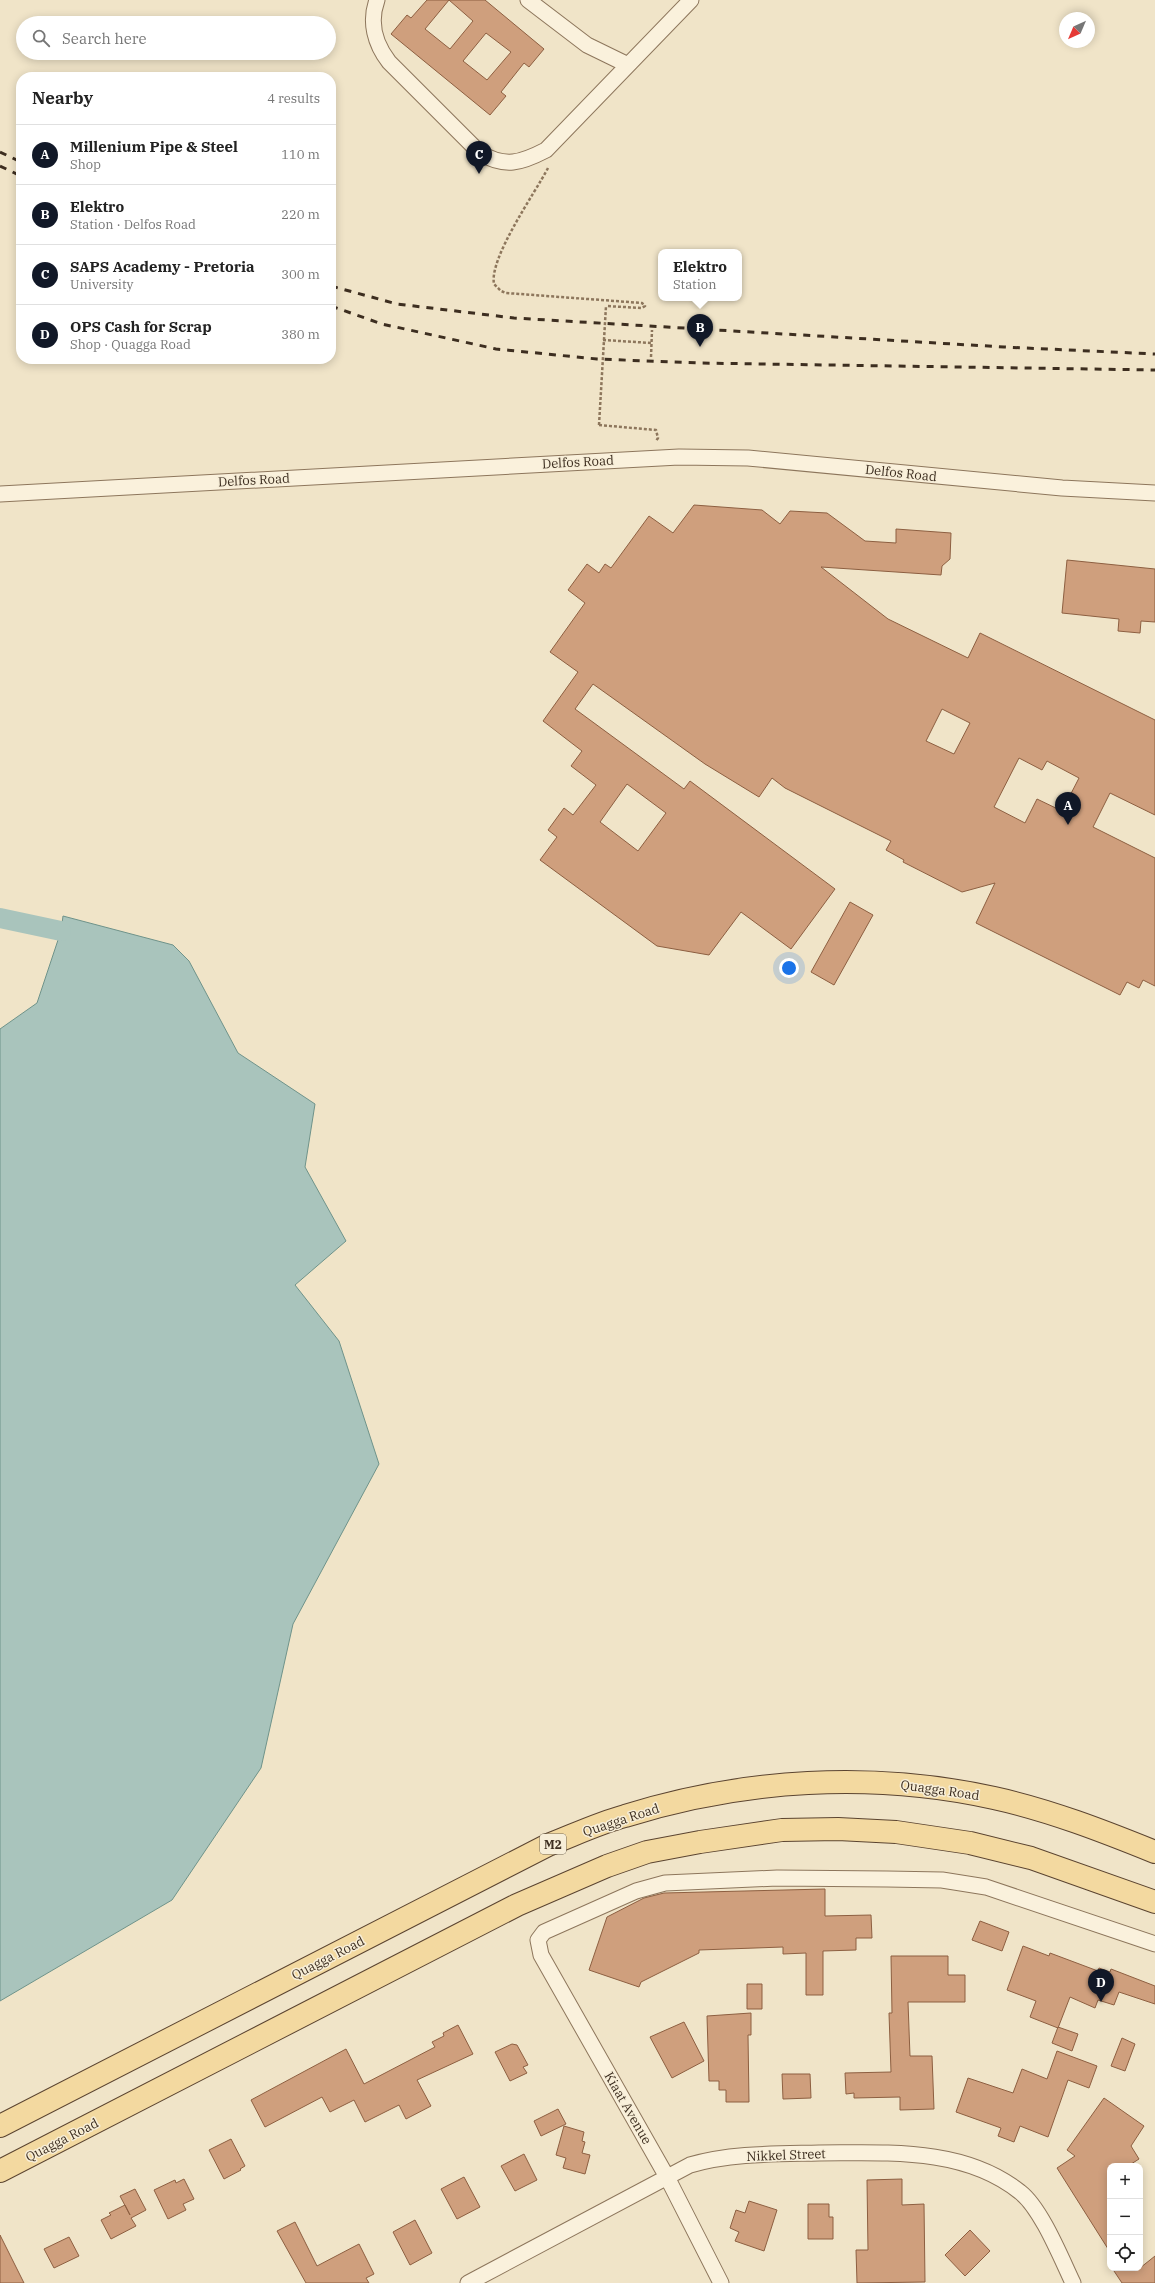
<!DOCTYPE html>
<html lang="en">
<head>
<meta charset="utf-8">
<style>
	body { margin:0; font-family:"IBM Plex Serif",serif; background:#f2f2f2; color:#222 }
	.controls { position:absolute; right:12px; bottom:12px; display:grid; overflow:hidden; border-radius:8px; box-shadow:0 2px 10px #0003 }
	.controls button { width:36px; height:36px; display:grid; place-items:center; padding:0; border:0; border-bottom:1px solid #e0e0e0; background:#fff; color:#222; font:20px sans-serif }
	.compass { position:absolute; left:1059px; top:12px; width:36px; height:36px; border-radius:50%; background:#fff; box-shadow:0 2px 10px #0003; rotate:224deg }
	.you { position:absolute; left:789px; top:968px; width:14px; height:14px; margin:-10px; border:3px solid #fff; border-radius:50%; background:#1a73e8; box-shadow:0 0 0 6px #1a73e833 }
	.badge { display:grid; place-items:center; width:26px; height:26px; border-radius:50%; background:#111827; color:#fff; font-size:13px; font-weight:700 }
	.pin { position:absolute; translate:-50% -33px; filter:drop-shadow(0 1px 2px #0008) }
	.pin::after { content:''; position:absolute; top:21px; width:14px; height:12px; background:inherit; clip-path:polygon(0 0,100% 0,50% 100%) }
	.popup { position:absolute; left:658px; top:249px; width:84px; height:52px; box-sizing:border-box; display:grid; place-content:center; border-radius:8px; background:#fff; filter:drop-shadow(0 1px 3px #0005); font-size:13px; white-space:nowrap; color:#767676 }
	.popup b { font-size:15px; color:#222 }
	.popup::after { content:''; position:absolute; left:50%; top:100%; margin-left:-8px; border:8px solid transparent; border-top-color:#fff }
	.list { margin:0; padding:0; list-style:none }
	h2 { display:flex; justify-content:space-between; align-items:center; height:52px; margin:0; padding:0 16px; font-size:17px }
	h2 small { font-size:13px; font-weight:400; color:#767676 }
	.list li { display:grid; grid-template-columns:26px 1fr auto; gap:12px; align-items:center; box-sizing:border-box; height:60px; padding:0 16px; border-top:1px solid #e0e0e0 }
	.list b { display:block; font-size:15px; white-space:nowrap }
	.list p { margin:0; font-size:13px; white-space:nowrap; color:#767676 }
	.list em { font-size:13px; font-style:normal; color:#767676 }
	.icon { flex:none; width:22px; height:22px; fill:none; stroke:currentColor; stroke-width:2; stroke-linecap:round; stroke-linejoin:round }
	.map { position:relative; flex:none; width:1155px; height:2283px; overflow:hidden }
	.search { position:absolute; background:#fff; box-shadow:0 2px 10px #0003; left:16px; top:16px; width:320px; height:44px; display:flex; align-items:center; gap:10px; box-sizing:border-box; padding:0 14px; border-radius:22px; color:#767676; font-size:15px }
	.panel { position:absolute; background:#fff; box-shadow:0 2px 10px #0003; left:16px; top:72px; width:320px; height:292px; border-radius:16px }
	.map>svg:first-child { display:block }
</style>
</head>
<body>
<div class="map">
<svg width="1155" height="2283" viewBox="0 0 1155 2283">
	<rect width="100%" height="100%" fill="#f0e4c8"/>
	<path fill="#a9c4bc" stroke="#6f938a" d="M63,916L173,945L189,961L238,1053L315,1104L305,1167L346,1241L295,1285L339,1341L379,1464L293,1624L261,1768L172,1900L0,2001V1029L37,1003L61,931Z"/>
	<g fill="none" stroke-linecap="round" stroke-linejoin="round">
		<path stroke="#a9c4bc" stroke-width="20" d="M0,918L61,931"/>
	</g>
	<path fill="#cf9f7d" stroke="#8d5f41" fill-rule="evenodd" d="M427,0H485L544,49L529,67L524,63L501,92L506,96L490,115L391,34L407,15L411,18ZM449,0L473,21L450,49L425,29ZM486,33L511,52L487,80L463,61Z
		M694,505L762,510L780,524L790,511L827,513L865,541L896,543V529L951,533L950,559L942,566L941,575L821,567L888,619L968,658L980,633L1155,720V815L1110,793L1093,827L1155,858V986L1143,980L1139,988L1127,982L1120,995L976,923L995,883L962,892L903,862L904,860L886,850L891,841L785,788L772,778L759,797L705,764L593,684L575,709L684,789L690,781L835,889L791,949L741,912L709,955L657,946L540,860L557,837L548,830L564,808L573,815L596,785L571,766L582,751L543,721L578,672L550,652L585,603L568,590L587,564L599,573L605,564L611,568L649,516L673,533ZM942,709L970,723L954,754L926,741ZM1019,758L1042,770L1047,761L1079,778L1062,811L1037,799L1025,823L994,807ZM627,784L666,813L638,851L600,822Z
		M1067,560L1155,569V622L1141,621L1140,633L1118,631L1119,619L1062,613Z
		M850,902L873,915L834,985L811,972Z
		M825,1889V1916L871,1915L872,1938H856V1950L823,1951V1995H806V1953L783,1954V1947L699,1950V1953L641,1982L639,1987L589,1970L607,1917L644,1898L664,1893Z
		M980,1921L1009,1932L1002,1951L972,1940Z
		M1023,1946L1049,1956L1050,1953L1098,1971L1099,1968L1110,1972L1111,1969L1155,1986V2004L1119,1992L1114,2005L1098,2000L1095,2008L1070,1997L1058,2028L1030,2017L1036,2001L1007,1990Z
		M891,1956H948V1975H965V2002H908L910,2056H932L934,2109L900,2110V2097L854,2098V2093L846,2094L845,2073L891,2072L889,2013H892Z
		M747,1984H762V2009H747Z
		M751,2013V2035H748L749,2102H726V2090H719V2081H709L707,2016Z
		M684,2022L704,2061L672,2078L650,2037Z
		M458,2025L473,2054L417,2080L431,2106L406,2119L399,2105L365,2122L354,2100L330,2112L322,2097L265,2127L251,2100L346,2049L364,2084L435,2047L432,2042L444,2036L443,2033Z
		M1058,2027L1078,2034L1072,2051L1052,2043Z
		M1122,2038L1135,2044L1125,2071L1111,2066Z
		M512,2044L517,2045L528,2065L523,2067L527,2073L510,2081L495,2052Z
		M1057,2051L1097,2066L1089,2088L1068,2080L1048,2137L1020,2126L1014,2142L998,2136L1001,2128L956,2112L968,2078L1013,2093L1022,2069L1047,2079Z
		M782,2074H810L811,2098L783,2099Z
		M1104,2098L1144,2126L1131,2146L1139,2159L1128,2166H1110V2252L1057,2168L1075,2156L1067,2150Z
		M558,2109L566,2124L541,2136L534,2121Z
		M564,2126L584,2132L582,2141L585,2142L582,2153L590,2155L585,2174L563,2168L566,2158L556,2155Z
		M231,2139L245,2166L240,2169L241,2170L224,2179L209,2150Z
		M524,2154L537,2180L515,2191L501,2166Z
		M464,2177L480,2207L457,2219L441,2189Z
		M184,2179L194,2199L183,2204L186,2210L168,2219L154,2190L175,2180L176,2183Z
		M902,2179V2205L924,2204L925,2282L857,2283L856,2250H868L867,2180Z
		M135,2189L146,2210L131,2218L136,2226L111,2239L101,2220L111,2215L109,2213L125,2205L130,2215L120,2196Z
		M749,2201L777,2210L764,2251L735,2241L739,2232L730,2228L736,2210L745,2213Z
		M808,2204H829V2217H833V2239H808Z
		M415,2220L432,2253L410,2265L393,2232Z
		M295,2222L317,2266L359,2244L374,2274L366,2278L369,2283H306L277,2231Z
		M970,2230L990,2251L965,2276L945,2255Z
		M0,2235L24,2283H0Z
		M69,2237L79,2256L54,2268L44,2249Z
		M1155,2256V2283H1122L1112,2268H1140Z"/>
	<g fill="none" stroke-linecap="round" stroke-linejoin="round">
		<defs>
			<path id="street" d="M377,0C369,22 375,44 389,62L480,153C505,168 521,163 546,150L691,0
				M528,0L587,45L628,65
				M0,494L679,457L748,458L1062,488L1155,493
				M468,2283L690,2165C731,2153 777,2154 819,2153C887,2153 964,2147 1020,2192C1041,2208 1061,2258 1073,2283
				M721,2283L667,2177L541,1955L538,1940L544,1932L636,1891L665,1883L777,1878L887,1879L942,1880L986,1887L1155,1944"/>
			<path id="primary" d="M0,2126L548,1845C574,1835 599,1823 625,1816C743,1779 872,1771 994,1798C1049,1810 1103,1831 1155,1852
				M0,2171L517,1905L607,1866L647,1852L700,1842L782,1830L838,1829L896,1832L970,1843L1031,1858L1155,1902"/>
		</defs>
		<use href="#street" stroke="#8d765c" stroke-width="17"/>
		<use href="#primary" stroke="#5b4430" stroke-width="24"/>
		<path stroke="#8d765c" stroke-width="2.5" stroke-dasharray="3 2" stroke-linecap="butt" d="M548,168C535,193 489,258 494,284L501,291L506,293L642,303L645,306L642,308L606,306
			M603,340L652,343
			M651,357L652,330
			M599,425L656,430L658,438L656,441"/>
		<use href="#street" stroke="#faf1dc" stroke-width="15"/>
		<use href="#primary" stroke="#f3d9a0" stroke-width="22"/>
		<path stroke="#3d2e20" stroke-width="3" stroke-dasharray="7 7" stroke-linecap="butt" d="M0,152L21,162
			M0,166L21,176
			M331,286L397,304L514,318L1004,347L1155,354
			M331,306L382,324L496,349L597,359L699,363L1155,370"/>
		<path stroke="#8d765c" stroke-width="2.5" stroke-dasharray="3 2" stroke-linecap="butt" d="M599,425L606,306"/>
	</g>
	<g text-anchor="middle" dominant-baseline="central" stroke-width="3" stroke-linejoin="round" paint-order="stroke">
		<rect fill="#f7eed8" stroke="#756857" stroke-width="1" x="540" y="1834" width="26" height="20" rx="3"/>
		<g font-size="12" font-weight="bold" fill="#3d2e20">
			<text x="553" y="1844">M2</text>
		</g>
		<g font-size="13" fill="#3d2e20" stroke="#f7eed8">
			<text transform="translate(578 462) rotate(-3)">Delfos Road</text>
			<text transform="translate(901 473) rotate(6)">Delfos Road</text>
			<text transform="translate(254 480) rotate(-3)">Delfos Road</text>
			<text transform="translate(940 1790) rotate(8)">Quagga Road</text>
			<text transform="translate(621 1820) rotate(-18)">Quagga Road</text>
			<text transform="translate(328 1958) rotate(-27)">Quagga Road</text>
			<text transform="translate(628 2108) rotate(60)">Kiaat Avenue</text>
			<text transform="translate(62 2140) rotate(-27)">Quagga Road</text>
			<text transform="translate(786 2155) rotate(-2)">Nikkel Street</text>
		</g>
	</g>
</svg>
<div class="controls">
<button>+</button>
<button>−</button>
<button><svg class="icon" aria-label="locate" viewBox="0 0 24 24"><circle cx="12" cy="12" r="6"/><path d="M12 2v4M12 18v4M2 12h4M18 12h4"/></svg></button>
</div>
<svg class="compass" viewBox="-18 -18 36 36"><path d="M0-13l5 13h-10z" fill="#e53935"/><path d="M0 13l5-13h-10z" fill="#767676"/></svg>
<div class="you"></div>
<div class="pin badge" style="left:1068px;top:825px">A</div>
<div class="pin badge" style="left:700px;top:347px">B</div>
<div class="popup"><b>Elektro</b>Station</div>
<div class="pin badge" style="left:479px;top:174px">C</div>
<div class="pin badge" style="left:1101px;top:2002px">D</div>
<div class="search"><svg class="icon" aria-label="search" viewBox="0 0 24 24"><circle cx="10" cy="10" r="6"/><path d="M15 15l6 6"/></svg>Search here</div>
<section class="panel">
<h2>Nearby<small>4 results</small></h2>
<ul class="list">
<li><span class="badge">A</span><div><b>Millenium Pipe &amp; Steel</b><p>Shop</p></div><em>110 m</em></li>
<li><span class="badge">B</span><div><b>Elektro</b><p>Station · Delfos Road</p></div><em>220 m</em></li>
<li><span class="badge">C</span><div><b>SAPS Academy - Pretoria</b><p>University</p></div><em>300 m</em></li>
<li><span class="badge">D</span><div><b>OPS Cash for Scrap</b><p>Shop · Quagga Road</p></div><em>380 m</em></li>
</ul>
</section>
</div>
</body>
</html>
